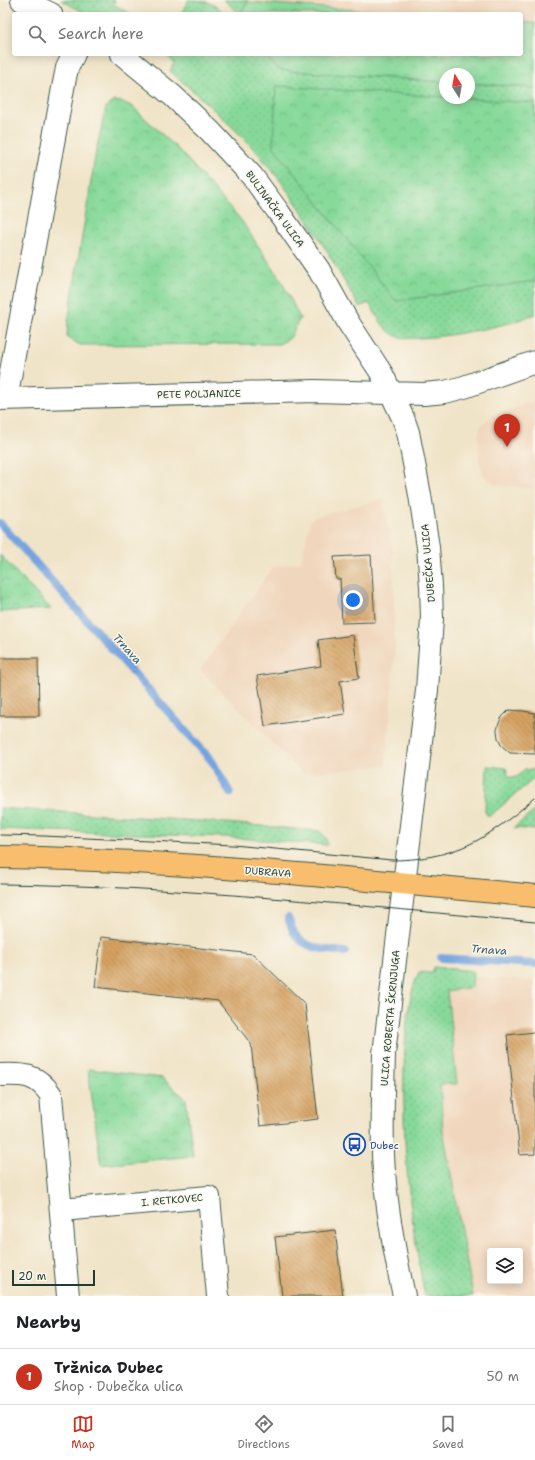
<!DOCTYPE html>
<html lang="en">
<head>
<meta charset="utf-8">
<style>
	body { margin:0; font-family:"Shantell Sans",sans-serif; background:#f2f2f2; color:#202124 }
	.controls { position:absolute; right:12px; bottom:12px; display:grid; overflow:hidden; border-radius:4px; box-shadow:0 2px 10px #0003 }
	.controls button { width:36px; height:36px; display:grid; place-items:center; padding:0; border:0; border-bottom:1px solid #e0e0e0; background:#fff; color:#202124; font:20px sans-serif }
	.compass { position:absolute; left:439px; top:68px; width:36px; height:36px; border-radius:50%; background:#fff; box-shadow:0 2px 10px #0003; rotate:349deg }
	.scale { position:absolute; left:12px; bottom:10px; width:83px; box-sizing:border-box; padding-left:4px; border:2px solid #1f3d34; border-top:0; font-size:11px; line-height:14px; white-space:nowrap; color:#1f3d34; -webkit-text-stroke:3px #fbf7ec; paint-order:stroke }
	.you { position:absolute; left:353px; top:600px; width:14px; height:14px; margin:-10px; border:3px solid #fff; border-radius:50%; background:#1a73e8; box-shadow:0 0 0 6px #1a73e833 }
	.badge { display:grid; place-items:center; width:26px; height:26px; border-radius:50%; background:#c8321e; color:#fff; font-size:13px; font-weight:700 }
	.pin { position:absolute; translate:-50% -33px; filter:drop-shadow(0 1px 2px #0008) }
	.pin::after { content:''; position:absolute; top:21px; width:14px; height:12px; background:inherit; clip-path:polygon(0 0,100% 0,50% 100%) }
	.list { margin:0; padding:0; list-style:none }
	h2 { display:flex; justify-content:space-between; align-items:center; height:52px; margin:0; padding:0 16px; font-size:17px }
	h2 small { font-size:13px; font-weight:400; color:#757577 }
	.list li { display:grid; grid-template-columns:26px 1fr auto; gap:12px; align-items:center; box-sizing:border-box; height:56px; padding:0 16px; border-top:1px solid #e0e0e0 }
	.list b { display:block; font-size:15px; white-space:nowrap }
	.list p { margin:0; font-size:13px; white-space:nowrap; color:#757577 }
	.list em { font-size:13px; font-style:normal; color:#757577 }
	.icon { flex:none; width:22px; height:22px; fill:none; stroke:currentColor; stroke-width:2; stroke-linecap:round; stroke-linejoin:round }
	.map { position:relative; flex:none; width:535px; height:1296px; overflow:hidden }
	.search { position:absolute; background:#fff; box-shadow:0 2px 10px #0003; left:12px; right:12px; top:12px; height:44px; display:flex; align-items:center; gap:10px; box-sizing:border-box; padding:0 14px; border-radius:4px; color:#757577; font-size:15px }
	.sheet { height:108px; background:#fff }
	nav { display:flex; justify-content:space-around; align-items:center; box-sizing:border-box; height:56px; border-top:1px solid #e0e0e0; background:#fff; font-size:11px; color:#757577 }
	nav a { display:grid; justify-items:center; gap:2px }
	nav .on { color:#c8321e }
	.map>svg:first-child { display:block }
</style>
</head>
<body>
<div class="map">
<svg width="535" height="1296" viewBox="0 0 535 1296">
	<defs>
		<pattern id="grass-dots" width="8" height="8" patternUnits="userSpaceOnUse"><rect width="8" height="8" fill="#87d99a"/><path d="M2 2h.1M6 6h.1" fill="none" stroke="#74bb85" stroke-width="1.8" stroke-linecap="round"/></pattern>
		<pattern id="park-crowns" width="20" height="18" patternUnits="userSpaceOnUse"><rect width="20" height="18" fill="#87d99a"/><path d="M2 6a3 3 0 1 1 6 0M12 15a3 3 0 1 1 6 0" fill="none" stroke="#74bb85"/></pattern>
		<pattern id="building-back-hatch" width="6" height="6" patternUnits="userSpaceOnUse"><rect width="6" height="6" fill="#d5a262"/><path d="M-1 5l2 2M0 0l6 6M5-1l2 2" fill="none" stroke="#ac8552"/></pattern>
	</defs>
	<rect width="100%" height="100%" fill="#fbf7ec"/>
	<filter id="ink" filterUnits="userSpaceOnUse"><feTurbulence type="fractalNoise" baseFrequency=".025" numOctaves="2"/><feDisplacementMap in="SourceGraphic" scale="8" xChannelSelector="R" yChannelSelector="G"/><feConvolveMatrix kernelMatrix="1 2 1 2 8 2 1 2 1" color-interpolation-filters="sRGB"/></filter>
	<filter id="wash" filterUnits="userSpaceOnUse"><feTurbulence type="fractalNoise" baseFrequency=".012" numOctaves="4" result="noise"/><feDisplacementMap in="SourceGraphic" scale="16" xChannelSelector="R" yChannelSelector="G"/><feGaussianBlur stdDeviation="0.9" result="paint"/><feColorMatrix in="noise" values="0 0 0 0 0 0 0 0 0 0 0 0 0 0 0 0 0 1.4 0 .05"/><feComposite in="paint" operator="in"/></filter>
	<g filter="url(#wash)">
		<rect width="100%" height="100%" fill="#f0e4c8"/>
		<path fill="#f0d6bc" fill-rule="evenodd" d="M248,0H535V23L521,22V14H408L248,2Z
			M535,401V489L497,485L485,477L482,471L479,459L478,435L481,426L490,417L496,414Z
			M382,499L393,549L395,650L386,765L303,774L200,670L273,567L301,562L311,518Z
			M443,974L535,981V1296H455L435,1127ZM490,1251H520V1281H490Z"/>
		<path fill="url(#grass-dots)" stroke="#538b67" d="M61,0H115L113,4L131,14H87Z
			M188,0C205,0 213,2 225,14H181Z
			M224,0H248L240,14Z
			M166,54H264L280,70L445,82V98H469V83L535,88V314C526,317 518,321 509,323C488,329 413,344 396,336C383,330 376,314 369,303L359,307C332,260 305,211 271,169C241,132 205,102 170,71L174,63Z
			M487,766L506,768L508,776C516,780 520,775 525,769L535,770V778L491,815H487L485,811Z
			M0,808L215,822L319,831C324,835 327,838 327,845L223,837L0,829Z
			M535,810V830L514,828Z
			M434,967L473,971L472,987L447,991L457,1084H440L443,1130L473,1296H425C409,1216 400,1127 405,1046C407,1020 408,995 419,972L432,973Z"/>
		<path fill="url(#park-crowns)" stroke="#538b67" d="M248,2L408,14H240Z
			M521,22L535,23V88L469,83V74H445V82L279,70L264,54H521Z
			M276,86L535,103V281L396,301L273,146Z
			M115,101L123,102L133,107L180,151L241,220L281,280L300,318L290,338L279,344L80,345L67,337L68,322L96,151L106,107Z
			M0,555L51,609L0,612Z
			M88,1069L162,1078L186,1099L193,1156L101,1165Z"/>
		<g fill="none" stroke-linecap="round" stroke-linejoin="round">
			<path stroke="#75a3de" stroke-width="8" d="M0,523L212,761L230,793
				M288,918C290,923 292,928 294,933C304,950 329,950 345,952
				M441,958L535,964"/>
		</g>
		<g id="blocks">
			<path fill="url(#building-back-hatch)" d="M371,555L375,622L342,623L340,579H336L334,557Z
				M353,635L359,678L340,681L345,714L265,726L257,676L321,666L318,640Z
				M0,658H38L39,716H0Z
				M509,710L523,711L535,713V754L510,753L501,745L498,738L497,730L499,723L502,717Z
				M101,937L253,954L305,1004L318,1119L260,1126L251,1044L218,1001L95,987Z
				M535,1032V1154L520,1155L507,1035Z
				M335,1230L343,1296H282L275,1237Z"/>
		</g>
	</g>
	<g filter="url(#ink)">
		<use href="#blocks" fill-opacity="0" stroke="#3e564a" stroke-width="1"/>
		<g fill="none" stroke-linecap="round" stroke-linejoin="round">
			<defs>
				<path id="minor" d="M22,0L51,14
					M122,54L173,96L210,131L252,176L277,210L319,270L348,322L382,374L403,418L408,432L420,495L428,547L431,586L432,619L427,690L384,1054C383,1088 382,1121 383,1155C385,1202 394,1250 404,1296
					M0,399L315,391L424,394L445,392L464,387L535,362
					M6,399L64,83L67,68L74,54
					M0,1075C24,1074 37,1074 51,1095L68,1296
					M61,1210L209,1197L218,1296"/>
				<path id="major" d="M0,857C179,860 357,879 535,896"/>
			</defs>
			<use href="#minor" stroke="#3e564a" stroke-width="24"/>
			<use href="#major" stroke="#3e564a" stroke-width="24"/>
			<use href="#minor" stroke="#fff" stroke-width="22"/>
			<use href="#major" stroke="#f9be6d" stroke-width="22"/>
			<path stroke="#1f3d34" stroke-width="1" d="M0,835L44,836L233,845L392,860C427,860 462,852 491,832C506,822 521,810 535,798
				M0,884C179,886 357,906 535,922"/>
		</g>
	</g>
	<defs>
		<symbol id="bus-ring" viewBox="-11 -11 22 22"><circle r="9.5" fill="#fbf7ec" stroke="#1a4fb4" stroke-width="1.5"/><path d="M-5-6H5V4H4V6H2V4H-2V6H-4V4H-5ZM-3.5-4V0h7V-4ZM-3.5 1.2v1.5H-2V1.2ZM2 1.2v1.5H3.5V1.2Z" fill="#1a4fb4"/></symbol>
	</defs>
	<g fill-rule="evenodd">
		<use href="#bus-ring" x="342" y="1132" width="25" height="25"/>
	</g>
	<g text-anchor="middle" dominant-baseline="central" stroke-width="3" stroke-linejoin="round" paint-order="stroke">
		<g font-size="10" fill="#1f3d34" stroke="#fbf7ec">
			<text transform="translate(275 209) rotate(54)">BULINAČKA ULICA</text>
			<text transform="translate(199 394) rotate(-1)">PETE POLJANICE</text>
			<text transform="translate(428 563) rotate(-95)">DUBEČKA ULICA</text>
			<text transform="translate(268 872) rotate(4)">DUBRAVA</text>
			<text transform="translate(390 1018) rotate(-85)">ULICA ROBERTA ŠKRNJUGA</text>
			<text transform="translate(172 1200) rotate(-5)">I. RETKOVEC</text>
		</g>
		<g font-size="10" fill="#164399" stroke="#fbf7ec" text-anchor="start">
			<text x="370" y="1145">Dubec</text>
		</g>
		<g font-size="11" font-style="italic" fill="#395c67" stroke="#fbf7ec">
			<text transform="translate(127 649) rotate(48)">Trnava</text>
			<text transform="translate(489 950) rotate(4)">Trnava</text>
		</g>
	</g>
</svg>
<div class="controls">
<button><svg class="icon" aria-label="layers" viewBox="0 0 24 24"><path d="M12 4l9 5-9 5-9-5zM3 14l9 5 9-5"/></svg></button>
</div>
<svg class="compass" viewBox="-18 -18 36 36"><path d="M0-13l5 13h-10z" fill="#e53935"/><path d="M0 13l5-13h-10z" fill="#757577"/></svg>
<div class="scale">20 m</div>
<div class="you"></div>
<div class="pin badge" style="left:507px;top:447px">1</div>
<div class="search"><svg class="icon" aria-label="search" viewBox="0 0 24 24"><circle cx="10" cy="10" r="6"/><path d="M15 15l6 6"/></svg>Search here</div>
</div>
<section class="sheet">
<h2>Nearby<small></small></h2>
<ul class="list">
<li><span class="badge">1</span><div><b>Tržnica Dubec</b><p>Shop · Dubečka ulica</p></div><em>50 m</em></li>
</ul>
</section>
<nav>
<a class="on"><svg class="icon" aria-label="map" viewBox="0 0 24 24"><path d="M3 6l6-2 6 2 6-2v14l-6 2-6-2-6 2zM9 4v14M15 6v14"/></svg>Map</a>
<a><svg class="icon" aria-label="directions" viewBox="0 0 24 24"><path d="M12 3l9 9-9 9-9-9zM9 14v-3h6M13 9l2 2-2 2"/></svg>Directions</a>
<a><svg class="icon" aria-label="saved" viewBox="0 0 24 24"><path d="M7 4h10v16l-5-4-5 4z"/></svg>Saved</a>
</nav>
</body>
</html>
